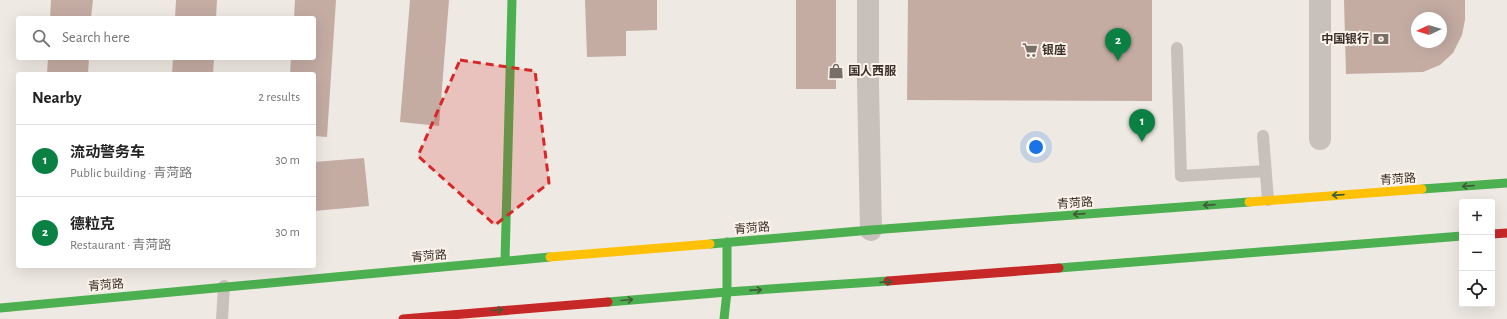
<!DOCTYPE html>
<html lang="en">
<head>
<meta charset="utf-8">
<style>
	body { margin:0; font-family:"Alegreya Sans","Noto Sans SC",sans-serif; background:#f6f6f6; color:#222 }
	.controls { position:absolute; right:12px; bottom:12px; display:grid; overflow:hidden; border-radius:4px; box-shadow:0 4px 16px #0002 }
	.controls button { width:36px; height:36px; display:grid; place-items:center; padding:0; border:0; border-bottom:1px solid #e0e0e0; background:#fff; color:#222; font:20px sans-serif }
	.compass { position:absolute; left:1411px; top:12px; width:36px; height:36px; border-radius:50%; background:#fff; box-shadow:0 4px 16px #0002; rotate:266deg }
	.you { position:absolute; left:1036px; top:147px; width:14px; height:14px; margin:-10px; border:3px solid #fff; border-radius:50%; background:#1a73e8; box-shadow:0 0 0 6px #1a73e833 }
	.badge { display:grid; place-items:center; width:26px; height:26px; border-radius:50%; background:#0b8043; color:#fff; font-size:13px; font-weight:700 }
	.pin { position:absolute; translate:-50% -33px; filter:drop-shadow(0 1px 2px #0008) }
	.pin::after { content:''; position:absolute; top:21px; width:14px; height:12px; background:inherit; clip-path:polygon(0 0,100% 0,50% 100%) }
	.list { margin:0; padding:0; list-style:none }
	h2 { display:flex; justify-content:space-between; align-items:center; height:52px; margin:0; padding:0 16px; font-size:17px }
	h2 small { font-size:13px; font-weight:400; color:#767676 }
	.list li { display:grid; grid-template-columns:26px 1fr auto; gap:12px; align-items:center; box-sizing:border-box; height:72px; padding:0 16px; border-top:1px solid #e0e0e0 }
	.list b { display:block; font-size:15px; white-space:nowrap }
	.list p { margin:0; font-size:13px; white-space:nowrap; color:#767676 }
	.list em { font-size:13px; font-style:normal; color:#767676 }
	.icon { flex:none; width:22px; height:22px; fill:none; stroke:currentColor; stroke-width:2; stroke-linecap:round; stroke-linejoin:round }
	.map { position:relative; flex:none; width:1507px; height:319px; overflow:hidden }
	.search { position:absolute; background:#fff; box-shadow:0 4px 16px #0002; left:16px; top:16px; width:300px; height:44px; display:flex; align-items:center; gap:10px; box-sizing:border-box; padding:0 14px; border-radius:4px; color:#767676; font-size:15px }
	.panel { position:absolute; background:#fff; box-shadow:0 4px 16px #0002; left:16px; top:72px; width:300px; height:196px; border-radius:4px }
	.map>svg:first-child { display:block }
</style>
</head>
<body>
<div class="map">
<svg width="1507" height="319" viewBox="0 0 1507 319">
	<rect width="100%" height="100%" fill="#efe9e3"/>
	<path fill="#c4aca3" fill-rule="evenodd" d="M51,0H93L91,18H50Z
		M176,0H217L216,18H175Z
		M295,0H336L327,137L314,136V74H290L291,58H314V18H294Z
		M410,0H449L439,126L400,122Z
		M585,0H657V30L626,31V56L587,57Z
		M796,0H836V89H796Z
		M908,0H1152V101L907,100Z
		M1344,0H1465V20L1462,35L1453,53L1440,65L1423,72L1346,74ZM1417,18H1441V42H1417Z
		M48,58H89L88,74H47Z
		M173,58H214L213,74H172Z
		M364,158L369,206L314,211V162Z"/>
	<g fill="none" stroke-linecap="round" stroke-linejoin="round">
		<path stroke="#c8c1bb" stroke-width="12" d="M1177,48L1181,176L1265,171
			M1263,136L1268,200
			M222,319L224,286"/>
		<path stroke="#c8c1bb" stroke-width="22" d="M868,0V85L871,230
			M1320,139V0"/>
		<path stroke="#4caf50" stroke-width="9" d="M1422,189L1507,183
			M710,244L871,230L1249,202
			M505,261L512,0
			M1059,268L1462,236
			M608,302L727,292L888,281
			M0,308L550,257
			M724,319L727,292V242"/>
		<path stroke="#ffc107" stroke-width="9" d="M1249,202L1422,189
			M550,257L710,244"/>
		<path stroke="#c62828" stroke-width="9" d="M1492,234L1507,233
			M888,281L1059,268
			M403,319L608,302"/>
	</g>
	<defs><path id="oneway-shaft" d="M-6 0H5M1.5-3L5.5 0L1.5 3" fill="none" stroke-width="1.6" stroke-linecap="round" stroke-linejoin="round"/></defs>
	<g stroke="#405b36">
		<use href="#oneway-shaft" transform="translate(1468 186) rotate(176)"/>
		<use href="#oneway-shaft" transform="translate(1338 195) rotate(176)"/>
		<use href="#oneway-shaft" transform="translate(1209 205) rotate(176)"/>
		<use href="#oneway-shaft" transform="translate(1079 214) rotate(176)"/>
		<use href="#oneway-shaft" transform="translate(886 282) rotate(-4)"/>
		<use href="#oneway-shaft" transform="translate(756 290) rotate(-4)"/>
		<use href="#oneway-shaft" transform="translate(627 300) rotate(-5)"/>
		<use href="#oneway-shaft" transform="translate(497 310) rotate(-5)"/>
	</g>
	<path fill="#d62828" fill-opacity="0.2" stroke="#d62828" stroke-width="3" stroke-dasharray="8 5" stroke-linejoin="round" d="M460,60L535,71L549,183L495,225L418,156Z"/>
	<defs>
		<symbol id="bank-bare" viewBox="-9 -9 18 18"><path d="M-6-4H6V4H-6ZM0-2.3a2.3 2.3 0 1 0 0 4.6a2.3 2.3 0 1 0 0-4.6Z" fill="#796f69" stroke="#fcf3ea" stroke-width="2.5" paint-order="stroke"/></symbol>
		<symbol id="supermarket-bare" viewBox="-9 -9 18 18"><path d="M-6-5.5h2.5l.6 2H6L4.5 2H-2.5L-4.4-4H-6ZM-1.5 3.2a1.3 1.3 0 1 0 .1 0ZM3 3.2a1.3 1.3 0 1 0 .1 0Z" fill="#796f69" stroke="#fcf3ea" stroke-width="2.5" paint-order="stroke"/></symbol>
		<symbol id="shop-bare" viewBox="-9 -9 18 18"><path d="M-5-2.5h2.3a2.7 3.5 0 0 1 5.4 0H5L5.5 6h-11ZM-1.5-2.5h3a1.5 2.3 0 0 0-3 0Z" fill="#796f69" stroke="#fcf3ea" stroke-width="2.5" paint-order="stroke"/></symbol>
	</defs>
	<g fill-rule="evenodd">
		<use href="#bank-bare" x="1370" y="28" width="22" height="22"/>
		<use href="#supermarket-bare" x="1019" y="39" width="22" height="22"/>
		<use href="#shop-bare" x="825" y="60" width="22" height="22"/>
	</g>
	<g text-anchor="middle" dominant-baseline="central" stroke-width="4" stroke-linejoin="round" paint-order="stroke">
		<g font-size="12" font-weight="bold" fill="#3a2e28" stroke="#fcf3ea" text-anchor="start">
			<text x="1369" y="39" text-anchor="end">中国银行</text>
			<text x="1042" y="50">银座</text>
			<text x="848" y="71">国人西服</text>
		</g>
		<g font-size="12" fill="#3a2e28" stroke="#fcf3ea">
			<text transform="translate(1398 179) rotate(-4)">青菏路</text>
			<text transform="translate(1075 203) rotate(-4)">青菏路</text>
			<text transform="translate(752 228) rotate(-5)">青菏路</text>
			<text transform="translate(429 256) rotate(-5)">青菏路</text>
			<text transform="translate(106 285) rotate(-5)">青菏路</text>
		</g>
	</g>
</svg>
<div class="controls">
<button>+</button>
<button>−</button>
<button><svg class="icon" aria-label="locate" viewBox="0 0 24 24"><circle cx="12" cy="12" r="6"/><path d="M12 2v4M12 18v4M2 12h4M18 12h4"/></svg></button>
</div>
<svg class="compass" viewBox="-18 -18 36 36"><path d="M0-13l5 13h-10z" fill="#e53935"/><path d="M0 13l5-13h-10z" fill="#767676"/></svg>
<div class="you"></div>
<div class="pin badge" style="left:1142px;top:142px">1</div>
<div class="pin badge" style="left:1118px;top:61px">2</div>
<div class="search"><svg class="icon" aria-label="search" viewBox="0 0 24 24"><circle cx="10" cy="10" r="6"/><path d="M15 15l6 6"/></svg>Search here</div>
<section class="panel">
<h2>Nearby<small>2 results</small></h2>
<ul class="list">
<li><span class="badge">1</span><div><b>流动警务车</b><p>Public building · 青菏路</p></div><em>30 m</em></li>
<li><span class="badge">2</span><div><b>德粒克</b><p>Restaurant · 青菏路</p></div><em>30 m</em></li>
</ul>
</section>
</div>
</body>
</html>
